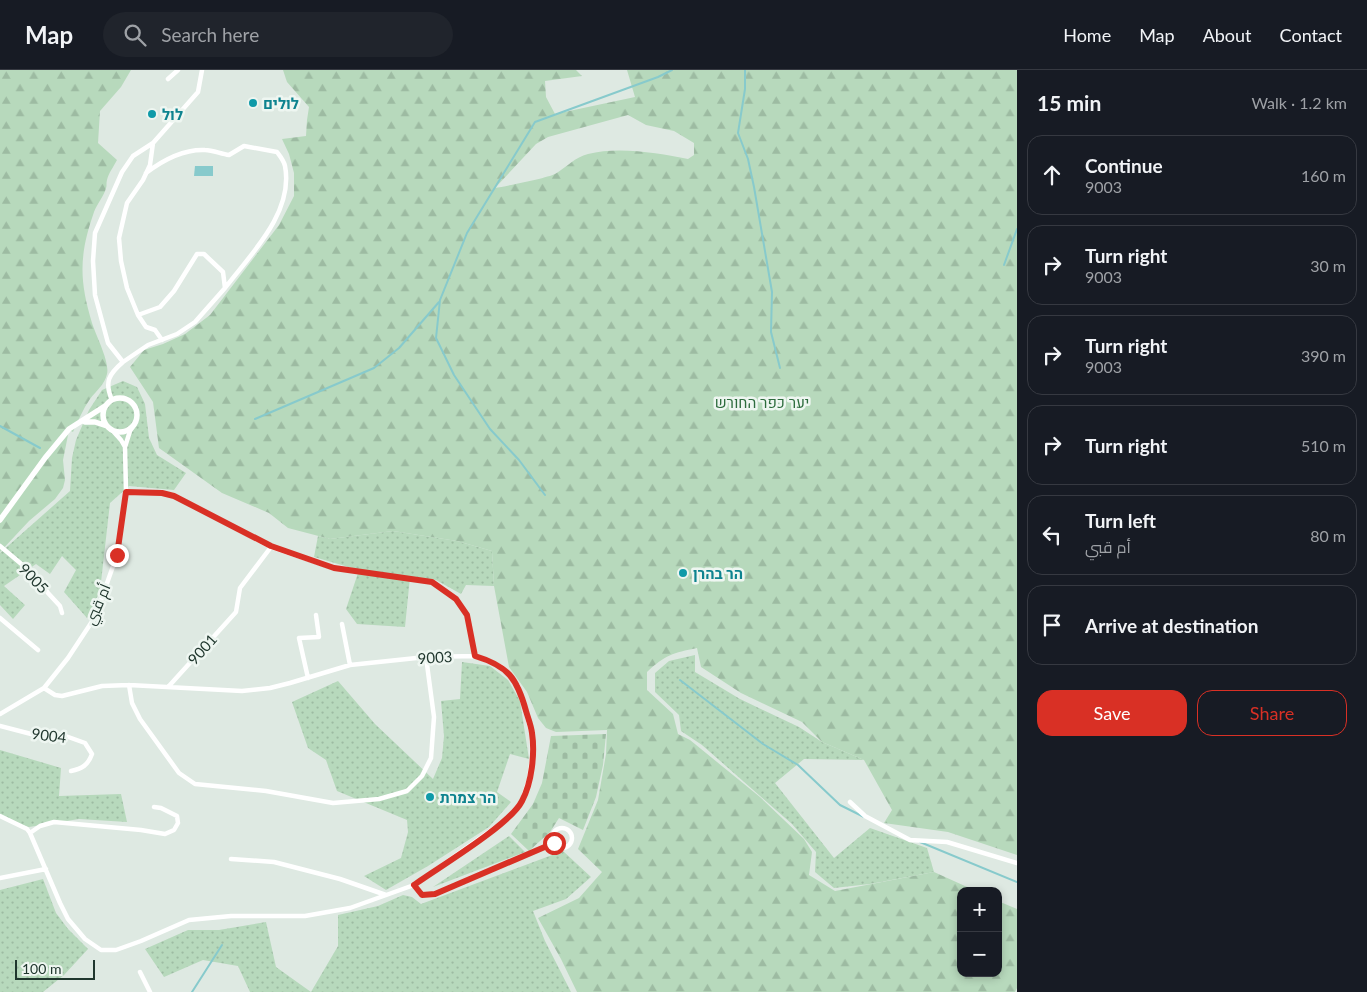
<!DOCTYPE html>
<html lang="en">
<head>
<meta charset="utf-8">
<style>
	body { margin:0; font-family:Lato,Cairo,Heebo,sans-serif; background:#20242c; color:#f1f3f6 }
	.controls { position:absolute; right:15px; bottom:15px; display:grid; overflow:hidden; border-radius:10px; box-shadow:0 2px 8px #0003 }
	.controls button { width:45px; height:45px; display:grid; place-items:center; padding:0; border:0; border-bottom:1px solid #363941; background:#171b24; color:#f1f3f6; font:25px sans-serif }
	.scale { position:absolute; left:15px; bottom:12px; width:80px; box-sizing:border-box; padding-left:5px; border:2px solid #20372e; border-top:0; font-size:14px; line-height:18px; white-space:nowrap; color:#20372e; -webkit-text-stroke:4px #eef6f1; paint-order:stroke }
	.stop { position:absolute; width:15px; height:15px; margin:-11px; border:4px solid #d93025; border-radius:50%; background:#fff }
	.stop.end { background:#d93025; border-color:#fff; box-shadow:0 1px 5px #0008 }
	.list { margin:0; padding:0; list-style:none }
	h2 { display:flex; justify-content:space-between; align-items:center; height:65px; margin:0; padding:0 20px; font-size:21px }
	h2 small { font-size:16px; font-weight:400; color:#9ea1a6 }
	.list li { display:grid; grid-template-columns:32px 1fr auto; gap:15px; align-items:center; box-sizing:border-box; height:80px; margin:0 10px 10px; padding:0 10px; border:1px solid #363941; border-radius:15px }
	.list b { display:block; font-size:19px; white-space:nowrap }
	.list p { margin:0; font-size:16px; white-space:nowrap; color:#9ea1a6 }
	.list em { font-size:16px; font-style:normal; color:#9ea1a6 }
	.actions { display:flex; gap:10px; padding:15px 20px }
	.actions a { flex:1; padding:11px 0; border:1px solid #d93025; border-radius:15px; text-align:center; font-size:18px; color:#d93025 }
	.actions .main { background:#d93025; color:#fff }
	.icon { flex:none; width:28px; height:28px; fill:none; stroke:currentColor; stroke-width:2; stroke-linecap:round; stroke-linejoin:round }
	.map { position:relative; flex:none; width:1017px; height:922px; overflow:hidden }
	header { display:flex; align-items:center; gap:30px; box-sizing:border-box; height:70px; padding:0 25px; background:#171b24; border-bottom:1px solid #363941 }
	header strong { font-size:24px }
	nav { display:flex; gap:28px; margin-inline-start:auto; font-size:18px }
	.search { width:350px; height:45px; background:#20242c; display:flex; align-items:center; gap:12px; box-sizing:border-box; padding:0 18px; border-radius:28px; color:#9ea1a6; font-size:19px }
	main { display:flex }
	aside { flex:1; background:#171b24 }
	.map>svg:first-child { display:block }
</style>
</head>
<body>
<header>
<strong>Map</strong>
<div class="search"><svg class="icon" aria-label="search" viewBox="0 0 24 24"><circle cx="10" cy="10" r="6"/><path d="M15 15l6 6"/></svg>Search here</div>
<nav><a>Home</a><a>Map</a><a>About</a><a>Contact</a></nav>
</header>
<main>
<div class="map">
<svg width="1017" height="922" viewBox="0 0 1017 922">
	<defs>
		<pattern id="grass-dots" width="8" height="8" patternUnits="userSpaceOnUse" patternTransform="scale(1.25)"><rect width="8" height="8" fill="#b7d9bc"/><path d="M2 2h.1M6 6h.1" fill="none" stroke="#9dbba2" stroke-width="1.8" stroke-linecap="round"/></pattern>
		<pattern id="forest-firs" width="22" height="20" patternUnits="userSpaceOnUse" patternTransform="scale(1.25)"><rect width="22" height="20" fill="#b7d9bc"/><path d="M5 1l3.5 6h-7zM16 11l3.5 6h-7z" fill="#9dbba2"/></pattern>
		<pattern id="cemetery-stones" width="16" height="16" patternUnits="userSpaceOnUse" patternTransform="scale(1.25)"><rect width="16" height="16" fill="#b7d9bc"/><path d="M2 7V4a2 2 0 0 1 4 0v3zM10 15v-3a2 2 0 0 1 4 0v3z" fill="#9dbba2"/></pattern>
	</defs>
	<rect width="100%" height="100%" fill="#dee9e2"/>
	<path fill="url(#grass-dots)" d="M123,311L137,317L145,334L149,368L157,385L186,403L174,420L129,416L110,433L100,521L87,548L64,522L76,500L62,486L50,504L36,494L4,516L25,535L13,549L0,535V483L70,421L72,388L76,370L89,340L102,320Z
		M393,461L457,471L492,481L494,516L466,515L461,524L436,510L410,507L405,557L357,554L346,539L359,500L314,487L318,466L330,469Z
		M695,585V602L740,629L799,657L822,672L864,690L804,689L775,713L834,788L870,758L927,778L934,802L870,814L834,818L815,802L816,782L792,754L702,675L681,661L679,645L655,622V603L669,591Z
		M462,592L490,596L508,610L520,631L529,689L510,684L497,722L511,732L489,757L428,796L386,820L364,806L401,788L408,762L407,750L337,721L326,690L308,678L292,632L338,611L375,654L433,709L442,688L444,666L441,631L460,629Z
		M0,680L61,698L59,726L121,724L127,752L79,749L29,757L0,748Z
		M509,766L525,782L433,817Z
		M563,781L591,807L566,829L533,841L545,871L571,922H250L238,896L203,890L164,907L145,879L188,860H219L266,852L276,897L311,922L338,876V845L378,836L403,825L412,827L421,834Z
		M43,809L56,843L68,859L88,879L64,905L43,922H0V820Z"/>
	<path fill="url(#forest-firs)" fill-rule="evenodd" d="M0,0H131L121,17L100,41L98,73L117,90C114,96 108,104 107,110C106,113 107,116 106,118C104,126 97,134 94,142C79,185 79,210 92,253C96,266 110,292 107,304C105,314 96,321 90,329C83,339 78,351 73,362L69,360L63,390L65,410L63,418L55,429L29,451L0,482Z
		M283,0H576L582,6L545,11L546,27L555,44L635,27L627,0H1017V785L948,762L884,753L892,740L864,690L822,672L802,652L741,623L701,597L697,578C673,583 665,585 647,602V620L673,644L678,664L690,670L760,727L804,769L812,782L809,805L835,821L934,802L976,821H961V903H998V831L1017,839V918L1015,922H577L561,889L538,848L579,828L602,802L578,779L598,730L606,684L607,660L556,662L546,658L538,648L527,622L509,597L494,516L492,481L457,471L393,461L330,469L288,458L269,443L222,423L159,378L153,332L130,297L144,280L163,274L185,264L210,245L279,155L294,126V103L289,84L282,69L306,66L307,50L309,37L287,12ZM628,45L646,55L674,61L694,73V85L688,89C659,83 618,76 588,84C575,87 567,97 555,104C547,108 507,116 495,118L536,74L548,67Z"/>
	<path fill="url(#cemetery-stones)" d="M606,664L603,695L596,727L583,760L559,748L550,762L529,781L511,764L533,734L542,713L551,666Z"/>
	<path fill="#87cacc" d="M195,96H213V106H194Z"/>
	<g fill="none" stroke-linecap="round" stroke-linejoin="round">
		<path stroke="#87cacc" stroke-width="2" d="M745,0V19L738,63L748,89L754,117L772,222L771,262L780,298
			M1004,195L1017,159
			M255,349L374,298L399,278L439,232
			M0,356L40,378
			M545,425L519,390L490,359L454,305L436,268L440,230L467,163L535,52L658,7L672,0
			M680,610L763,674L798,695L840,735L864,747
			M920,772L1017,812
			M192,922L222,875"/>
		<path stroke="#fff" stroke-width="4.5" d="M168,9L178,0
			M146,103C163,90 183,79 205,80C213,80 221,84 229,85L244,76L277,82C280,86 284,91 285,96C294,142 251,184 225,218
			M138,245L127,218L121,191L119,168L127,133L143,110L150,95L153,73
			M123,292L148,275L177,264L195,252L225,218L223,202L204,184H197L174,221L160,237L138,245L146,257L155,260L162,270
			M112,330C104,312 109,304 123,292L108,273L95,225L93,191L95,163L122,102L133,86L153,73L198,22L202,0
			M112,360L121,370L125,377
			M126,422L162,423L175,426L271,477L334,498L432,512L456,529L467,545L475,586
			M0,476L38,508L48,523L60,536L62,543
			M0,548L38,580
			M342,554L350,595
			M308,608L299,568L319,567L316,545
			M129,615L132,633L140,649L179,703L195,714L266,721L333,733L379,729L407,721L422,706L431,688L434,647L426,587
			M169,616L236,542L240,518L271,477
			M44,618L68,588L95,547L117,485L126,422L125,377L130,361L134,355
			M0,644L44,618L55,625L62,626L102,616L129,615L242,621L270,618L290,613L350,595L426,587L475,586L502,597L518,616L532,664V688L529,709L522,731L507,749L414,815L350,838L305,846H231L189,850L141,871L116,880H101L85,869L68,849L60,833L30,763L27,759L0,746
			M0,656L35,665L60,664L85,673L92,684C88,695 82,699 71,701
			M850,732L865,746L910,770L947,772L1017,793
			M552 768a10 10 0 1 1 20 0a10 10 0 1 1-20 0Z
			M30,763L40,756L54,752L141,760L165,764L174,760L178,753L177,746L161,738L154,737
			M231,789L274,792L340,809L386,825
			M0,808L46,799
			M414,815L422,825L435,824L554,773
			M140,902L150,922"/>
		<path stroke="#fff" stroke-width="5.5" d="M103 345a17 17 0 1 1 34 0a17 17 0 1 1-34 0Z
			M85,352H95L107,356
			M0,450L45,388L69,359L105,336"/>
	</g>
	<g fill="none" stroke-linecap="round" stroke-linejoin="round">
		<path stroke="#d93025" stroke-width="6" d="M117,485L126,422L162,423L174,426L271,476L334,498L432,512L456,529L467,545L475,586C508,596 517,608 526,641C528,648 531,655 532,663C535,683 532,712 522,731C510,755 439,797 414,815L422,825L435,824L554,773"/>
	</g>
	<g fill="#0f9aa8" stroke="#eef6f1" stroke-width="2">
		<circle cx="253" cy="33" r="5"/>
		<circle cx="152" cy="44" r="5"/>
		<circle cx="683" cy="503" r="5"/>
		<circle cx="430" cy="727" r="5"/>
	</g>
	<g text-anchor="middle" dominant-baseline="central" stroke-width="5" stroke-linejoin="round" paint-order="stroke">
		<g font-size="15" font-weight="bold" fill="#0d838f" stroke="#eef6f1" text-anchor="start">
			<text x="263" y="33">לולים</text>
			<text x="162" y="44">לול</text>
			<text x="693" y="503">הר בהרן</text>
			<text x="440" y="727">הר צמרת</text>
		</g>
		<g font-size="15" fill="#2d6c3d" stroke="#eef6f1">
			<text x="762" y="332">יער כפר החורש</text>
		</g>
		<g font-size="15" fill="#20372e" stroke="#eef6f1">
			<text transform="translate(34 508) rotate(46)">9005</text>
			<text transform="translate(97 534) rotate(-67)">أم قبي</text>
			<text transform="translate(202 579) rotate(-48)">9001</text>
			<text transform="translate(435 587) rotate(-4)">9003</text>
			<text transform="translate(49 665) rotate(7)">9004</text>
		</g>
	</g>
</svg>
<div class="controls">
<button>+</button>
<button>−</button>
</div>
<div class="scale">100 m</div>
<div class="stop" style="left:554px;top:773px"></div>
<div class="stop end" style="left:117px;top:485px"></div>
</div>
<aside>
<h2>15 min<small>Walk · 1.2 km</small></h2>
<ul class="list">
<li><svg class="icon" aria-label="ahead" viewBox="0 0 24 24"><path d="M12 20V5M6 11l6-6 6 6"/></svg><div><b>Continue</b><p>9003</p></div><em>160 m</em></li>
<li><svg class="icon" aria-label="right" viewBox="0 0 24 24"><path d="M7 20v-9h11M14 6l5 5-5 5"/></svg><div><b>Turn right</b><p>9003</p></div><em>30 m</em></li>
<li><svg class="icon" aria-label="right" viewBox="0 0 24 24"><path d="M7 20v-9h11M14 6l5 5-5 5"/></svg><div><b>Turn right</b><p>9003</p></div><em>390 m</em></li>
<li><svg class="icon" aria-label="right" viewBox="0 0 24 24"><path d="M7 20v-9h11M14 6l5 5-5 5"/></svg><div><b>Turn right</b></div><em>510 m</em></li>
<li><svg class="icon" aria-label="left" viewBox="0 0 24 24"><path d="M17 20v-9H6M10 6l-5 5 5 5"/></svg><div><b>Turn left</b><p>أم قبي</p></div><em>80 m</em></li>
<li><svg class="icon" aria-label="arrive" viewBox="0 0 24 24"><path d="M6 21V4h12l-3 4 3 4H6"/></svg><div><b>Arrive at destination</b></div></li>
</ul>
<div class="actions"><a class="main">Save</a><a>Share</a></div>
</aside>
</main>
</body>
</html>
